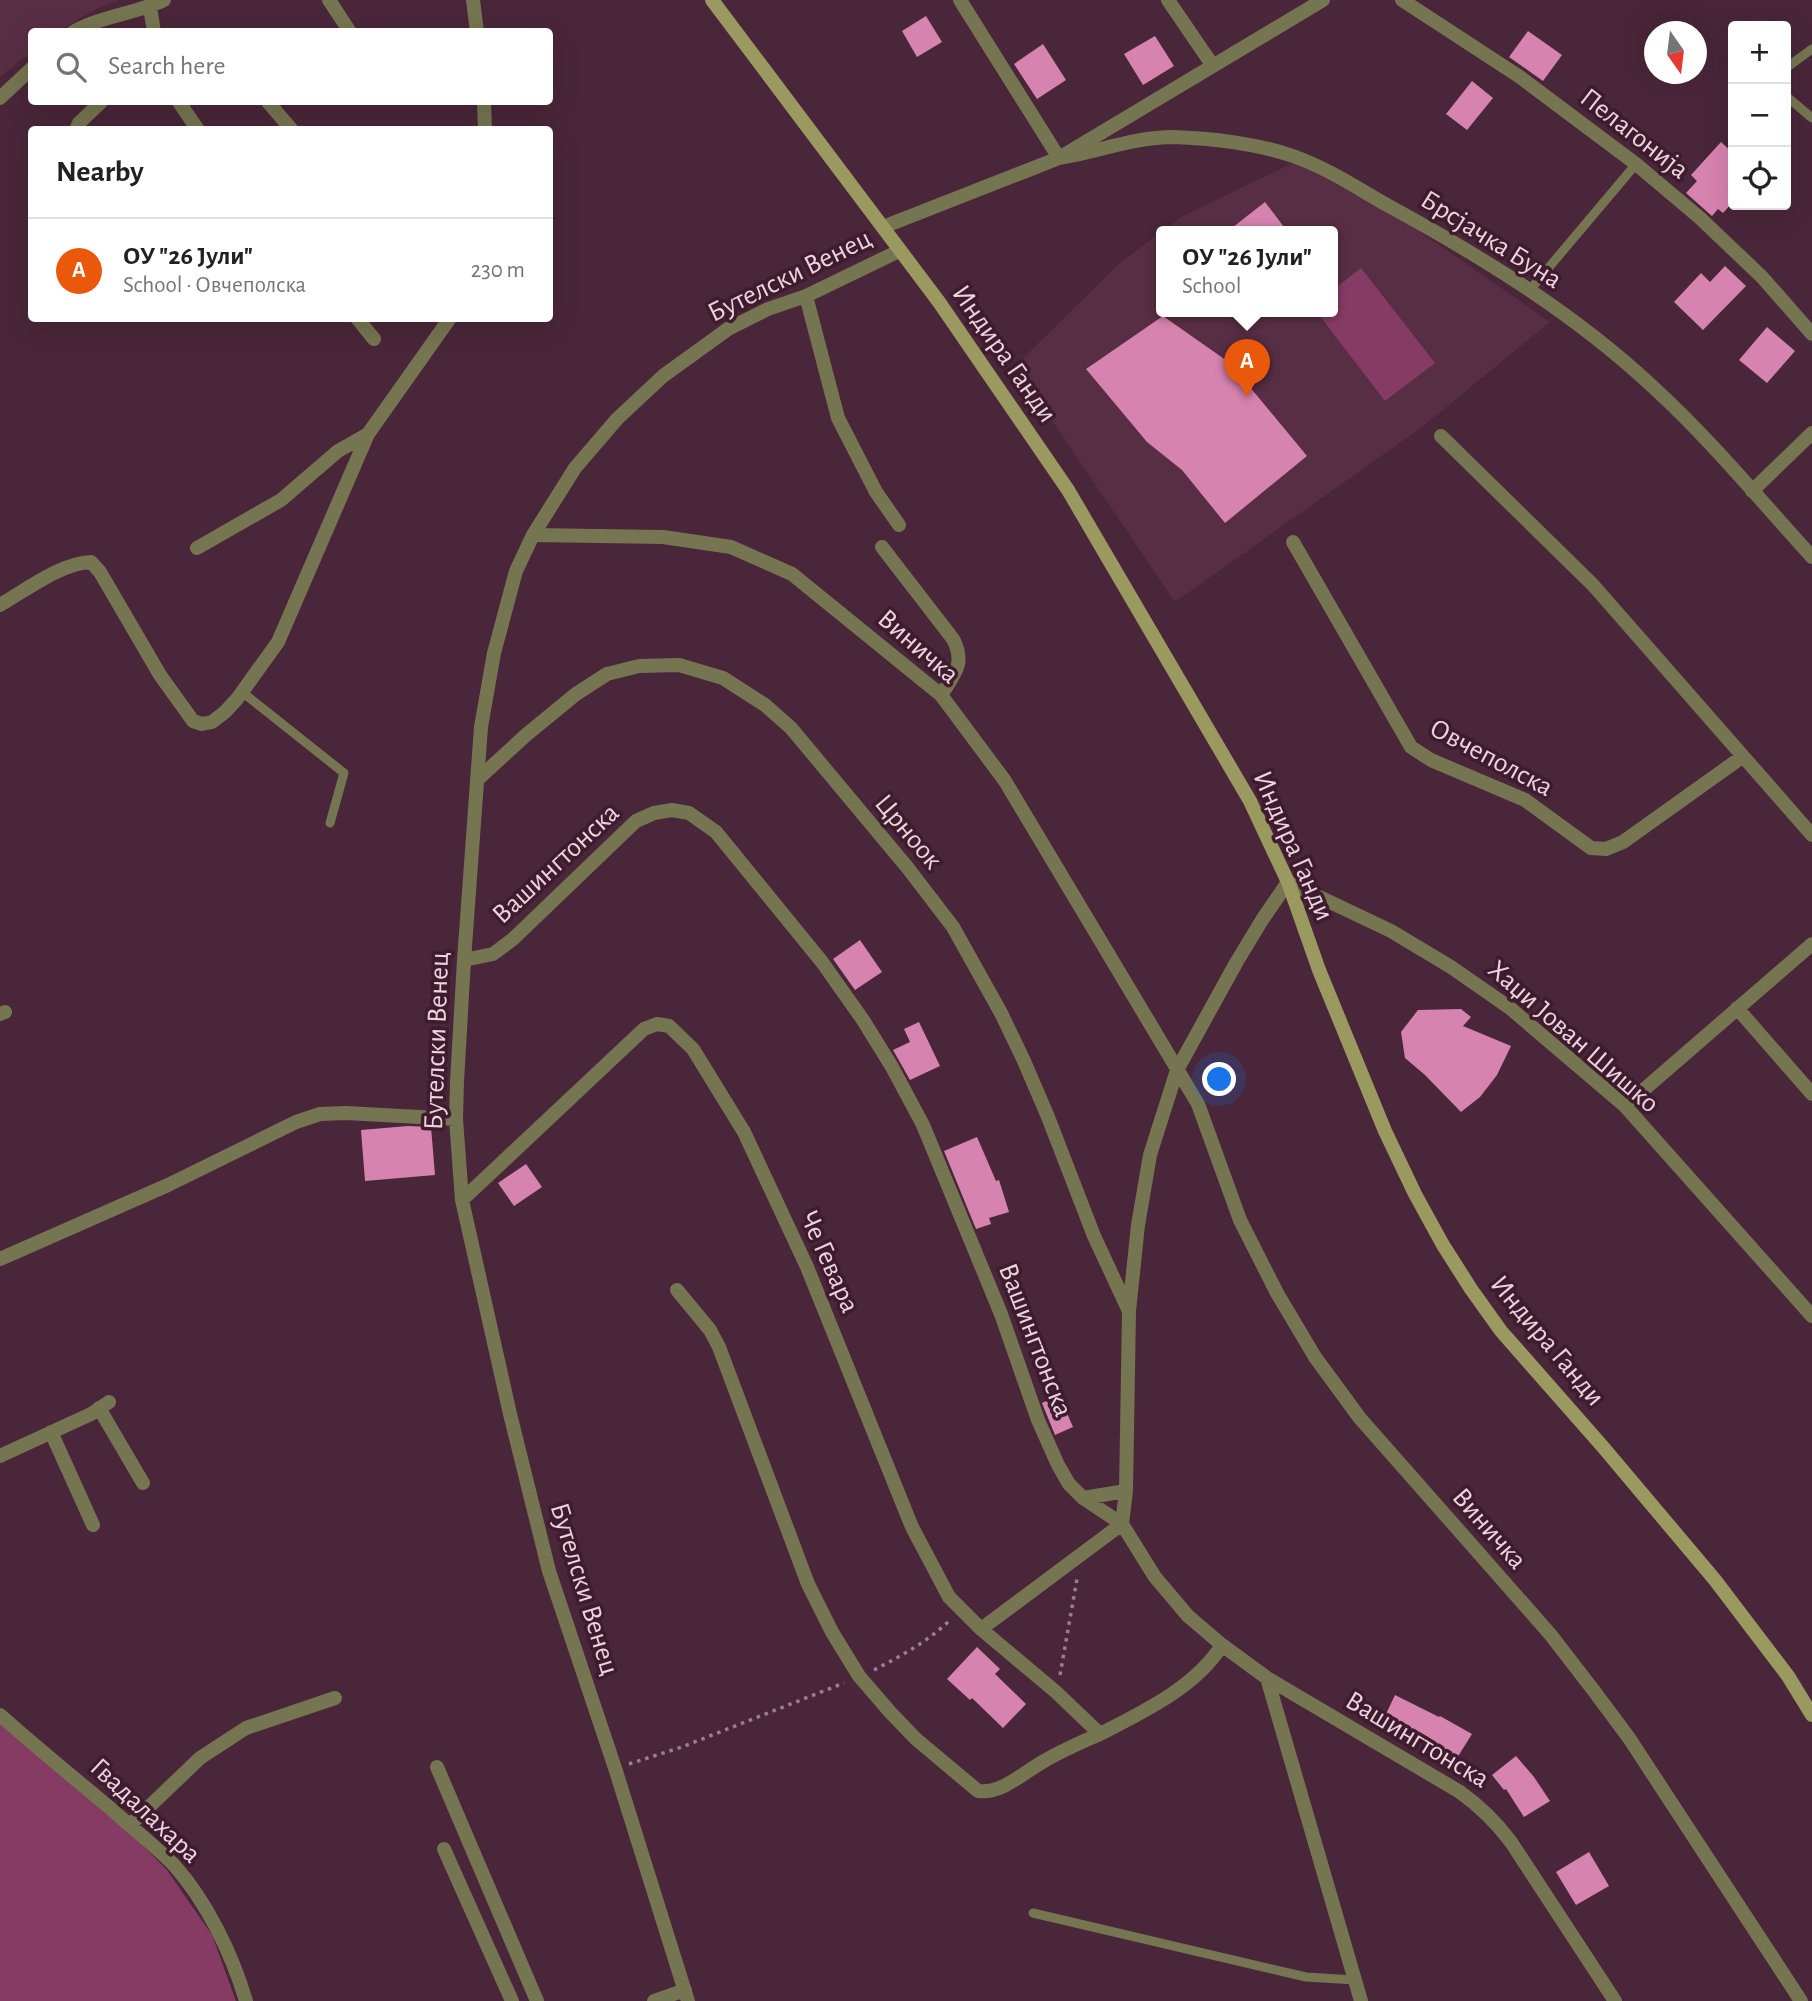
<!DOCTYPE html>
<html lang="en">
<head>
<meta charset="utf-8">
<style>
	body { margin:0; font-family:"Alegreya Sans",sans-serif; background:#f6f6f6; color:#202124 }
	.controls { position:absolute; right:21px; top:21px; display:grid; overflow:hidden; border-radius:7px; box-shadow:0 7px 28px #0002 }
	.controls button { width:63px; height:63px; display:grid; place-items:center; padding:0; border:0; border-bottom:2px solid #e0e0e0; background:#fff; color:#202124; font:35px sans-serif }
	.compass { position:absolute; left:1644px; top:21px; width:63px; height:63px; border-radius:50%; background:#fff; box-shadow:0 7px 28px #0002; rotate:166deg }
	.you { position:absolute; left:1220px; top:1080px; width:24px; height:24px; margin:-18px; border:5px solid #fff; border-radius:50%; background:#1a73e8; box-shadow:0 0 0 10px #1a73e833 }
	.badge { display:grid; place-items:center; width:46px; height:46px; border-radius:50%; background:#ea580c; color:#fff; font-size:23px; font-weight:700 }
	.pin { position:absolute; translate:-50% -58px; filter:drop-shadow(0 2px 4px #0008) }
	.pin::after { content:''; position:absolute; top:37px; width:24px; height:21px; background:inherit; clip-path:polygon(0 0,100% 0,50% 100%) }
	.popup { position:absolute; left:1156px; top:226px; width:182px; height:91px; box-sizing:border-box; display:grid; place-content:center; border-radius:7px; background:#fff; filter:drop-shadow(0 2px 5px #0005); font-size:23px; white-space:nowrap; color:#757577 }
	.popup b { font-size:26px; color:#202124 }
	.popup::after { content:''; position:absolute; left:50%; top:100%; margin-left:-14px; border:14px solid transparent; border-top-color:#fff }
	.list { margin:0; padding:0; list-style:none }
	h2 { display:flex; justify-content:space-between; align-items:center; height:91px; margin:0; padding:0 28px; font-size:30px }
	h2 small { font-size:23px; font-weight:400; color:#757577 }
	.list li { display:grid; grid-template-columns:46px 1fr auto; gap:21px; align-items:center; box-sizing:border-box; height:105px; padding:0 28px; border-top:2px solid #e0e0e0 }
	.list b { display:block; font-size:26px; white-space:nowrap }
	.list p { margin:0; font-size:23px; white-space:nowrap; color:#757577 }
	.list em { font-size:23px; font-style:normal; color:#757577 }
	.icon { flex:none; width:38px; height:38px; fill:none; stroke:currentColor; stroke-width:2; stroke-linecap:round; stroke-linejoin:round }
	.map { position:relative; flex:none; width:1812px; height:2001px; overflow:hidden }
	.search { position:absolute; background:#fff; box-shadow:0 7px 28px #0002; left:28px; top:28px; width:525px; height:77px; display:flex; align-items:center; gap:18px; box-sizing:border-box; padding:0 24px; border-radius:7px; color:#757577; font-size:26px }
	.panel { position:absolute; background:#fff; box-shadow:0 7px 28px #0002; left:28px; top:126px; width:525px; height:196px; border-radius:7px }
	.map>svg:first-child { display:block }
</style>
</head>
<body>
<div class="map">
<svg width="1812" height="2001" viewBox="0 0 1812 2001">
	<rect width="100%" height="100%" fill="#492639"/>
	<path fill="#582e44" d="M0,0H120L96,9L59,31L32,32L31,52L0,77Z
		M1295,162L1406,222L1550,322L1422,427L1175,602L1015,366L1119,264L1161,232V311H1333V231H1163L1183,216Z"/>
	<path fill="#863b65" d="M1361,268L1435,363L1385,401L1316,311H1333V290Z
		M0,1722L125,1828L167,1870L212,1935L236,2001H0Z"/>
	<path fill="#d783af" d="M926,16L942,42L917,57L902,31Z
		M1528,31L1562,55L1543,81L1509,57Z
		M1155,36L1174,66L1143,85L1124,54Z
		M1043,44L1066,80L1037,99L1014,64Z
		M1472,81L1493,98L1467,130L1446,114Z
		M1721,142L1733,153V202L1723,213L1718,209L1712,216L1686,193L1697,181L1691,175Z
		M1265,202L1287,231H1228Z
		M1725,266L1746,286L1703,330L1674,302L1701,273L1710,282Z
		M1163,316L1230,363L1307,456L1225,523L1182,470L1147,442L1086,369Z
		M1767,327L1795,351L1767,383L1739,360Z
		M860,940L882,972L855,990L833,959Z
		M1461,1009L1471,1017L1463,1026L1511,1046L1497,1075L1480,1097L1461,1112L1425,1075L1405,1058L1401,1032L1418,1010Z
		M919,1022L940,1066L910,1080L893,1050L910,1042L904,1029Z
		M408,1126L431,1127L435,1175L365,1181L361,1130Z
		M977,1137L996,1181L999,1180L1009,1212L989,1218L991,1224L976,1229L944,1151Z
		M526,1164L542,1187L514,1206L498,1183Z
		M1059,1395L1073,1427L1055,1435L1042,1403Z
		M977,1647L1000,1669L995,1674L1026,1704L1003,1728L972,1698L970,1700L947,1679Z
		M1395,1695L1439,1717L1440,1716L1472,1734L1457,1758L1426,1739L1427,1737L1385,1716Z
		M1516,1756L1534,1777L1550,1801L1524,1817L1506,1789L1504,1790L1492,1775Z
		M1589,1852L1609,1886L1576,1905L1556,1872Z"/>
	<g fill="none" stroke-linecap="round" stroke-linejoin="round">
		<path stroke="#9c7f8d" stroke-width="3.5" stroke-dasharray="3.5 5" stroke-linecap="butt" d="M874,1670C901,1656 927,1642 949,1621
			M1060,1675L1077,1579
			M629,1764L682,1747L844,1683"/>
		<path stroke="#757551" stroke-width="9" d="M1786,68L1812,49
			M1786,96L1812,118
			M1529,291L1636,164
			M242,692L344,773L330,823
			M1033,1913L1306,1977L1355,1980"/>
		<path stroke="#757551" stroke-width="14" d="M329,0L350,32
			M473,0L477,32
			M960,0L1059,158C1097,152 1135,137 1173,137C1211,138 1258,144 1293,156C1327,168 1357,188 1387,205C1481,256 1575,314 1653,387C1711,440 1760,500 1812,557
			M1168,0L1213,66
			M1402,0L1520,77L1636,164L1700,218L1762,277L1812,334
			M150,7L154,32
			M73,32C101,16 135,14 164,0
			M0,98L32,68
			M179,102L198,130
			M268,102L292,130
			M484,102L485,130
			M76,130L79,123L101,102
			M883,227L1059,158L1323,0
			M806,296L838,418L876,492L899,525
			M357,318L374,339
			M1441,436L1593,585L1812,835
			M1752,491L1812,433
			M533,535L663,537L731,547L792,574L941,695L1005,781L1198,1104L1240,1220L1277,1293L1315,1357L1359,1417L1550,1634L1594,1691L1629,1738L1801,2001
			M1293,542L1411,747L1431,760L1525,800L1591,848L1606,849L1623,842L1742,757
			M882,547L953,639C966,664 954,674 941,695
			M197,548L281,500L338,451L368,434
			M0,605C26,590 61,563 91,562L100,572L160,675L193,721L202,724L212,722L225,712L237,699L278,642L368,434L450,318
			M478,779L526,735L576,694L607,674L639,666L679,665L723,678L765,705L791,728L907,867L953,927L1001,1013L1024,1061L1048,1117L1094,1236L1128,1309
			M464,960L493,954L513,939L636,821L654,813L672,810L689,813L716,832L822,962L863,1020L892,1067L923,1125L1001,1314L1038,1420L1058,1465L1069,1484L1083,1498L1122,1524L1155,1577L1188,1616L1222,1645L1267,1678L1460,1792C1481,1807 1496,1822 1511,1842L1615,2001
			M1737,1008L1812,1094
			M0,1014L5,1012
			M1625,1106L1812,944
			M462,1200L644,1029L657,1024L669,1026L693,1049L744,1132L807,1267L912,1527L949,1597L981,1629L1056,1692L1100,1734C1143,1712 1196,1687 1222,1645
			M0,1259L168,1185L296,1122L320,1114L346,1113L456,1119
			M677,1290L710,1330L719,1347L808,1584L832,1632L859,1676L890,1712L916,1739L978,1791C1003,1794 1025,1771 1046,1760C1063,1750 1082,1742 1100,1734
			M99,1408L143,1483
			M51,1432L93,1525
			M0,1456L91,1414L109,1402
			M1083,1498L1126,1491
			M1122,1524L1126,1491L1129,1311L1138,1225L1150,1155L1177,1070L1236,963L1262,920L1288,882L1391,931L1451,967L1510,1008L1625,1106L1812,1316
			M981,1629L1122,1524
			M1267,1678L1361,2001
			M0,1715C36,1747 73,1777 110,1808C131,1827 154,1845 174,1865C207,1902 232,1954 246,2001
			M437,1767L537,2001
			M130,1825L200,1758L246,1728L335,1698
			M444,1849L512,2001
			M654,2001L685,1990
			M688,2001L615,1768L549,1571L510,1414L462,1200L456,1119L457,1082L464,960L481,727L494,653L516,571L533,535L575,468L617,419L663,376L728,329L768,309L806,296L899,251"/>
		<path stroke="#9a995f" stroke-width="14" d="M712,0L939,302L1068,490L1250,801L1288,882L1319,970L1385,1131L1415,1194L1443,1245L1471,1289L1501,1331L1603,1447L1715,1580L1788,1676L1812,1715"/>
	</g>
	<g text-anchor="middle" dominant-baseline="central" stroke-width="7" stroke-linejoin="round" paint-order="stroke">
		<g font-size="28" fill="#ecd4df" stroke="#3e1c2e">
			<text transform="translate(1634 134) rotate(38)">Пелагонија</text>
			<text transform="translate(1491 240) rotate(32)">Брсјачка Буна</text>
			<text transform="translate(790 276) rotate(-26)">Бутелски Венец</text>
			<text transform="translate(1004 354) rotate(55)">Индира Ганди</text>
			<text transform="translate(918 647) rotate(41)">Виничка</text>
			<text transform="translate(1491 758) rotate(28)">Овчеполска</text>
			<text transform="translate(908 832) rotate(50)">Црноок</text>
			<text transform="translate(1293 846) rotate(66)">Индира Ганди</text>
			<text transform="translate(556 864) rotate(-43)">Вашингтонска</text>
			<text transform="translate(1573 1037) rotate(41)">Хаџи Јован Шишко</text>
			<text transform="translate(437 1041) rotate(-88)">Бутелски Венец</text>
			<text transform="translate(829 1262) rotate(66)">Че Гевара</text>
			<text transform="translate(1035 1340) rotate(69)">Вашингтонска</text>
			<text transform="translate(1547 1341) rotate(50)">Индира Ганди</text>
			<text transform="translate(1489 1529) rotate(49)">Виничка</text>
			<text transform="translate(584 1589) rotate(73)">Бутелски Венец</text>
			<text transform="translate(1417 1740) rotate(31)">Вашингтонска</text>
			<text transform="translate(145 1811) rotate(43)">Гвадалахара</text>
		</g>
	</g>
</svg>
<div class="controls">
<button>+</button>
<button>−</button>
<button><svg class="icon" aria-label="locate" viewBox="0 0 24 24"><circle cx="12" cy="12" r="6"/><path d="M12 2v4M12 18v4M2 12h4M18 12h4"/></svg></button>
</div>
<svg class="compass" viewBox="-18 -18 36 36"><path d="M0-13l5 13h-10z" fill="#e53935"/><path d="M0 13l5-13h-10z" fill="#757577"/></svg>
<div class="you"></div>
<div class="pin badge" style="left:1247px;top:397px">A</div>
<div class="popup"><b>ОУ &quot;26 Јули&quot;</b>School</div>
<div class="search"><svg class="icon" aria-label="search" viewBox="0 0 24 24"><circle cx="10" cy="10" r="6"/><path d="M15 15l6 6"/></svg>Search here</div>
<section class="panel">
<h2>Nearby<small></small></h2>
<ul class="list">
<li><span class="badge">A</span><div><b>ОУ &quot;26 Јули&quot;</b><p>School · Овчеполска</p></div><em>230 m</em></li>
</ul>
</section>
</div>
</body>
</html>
